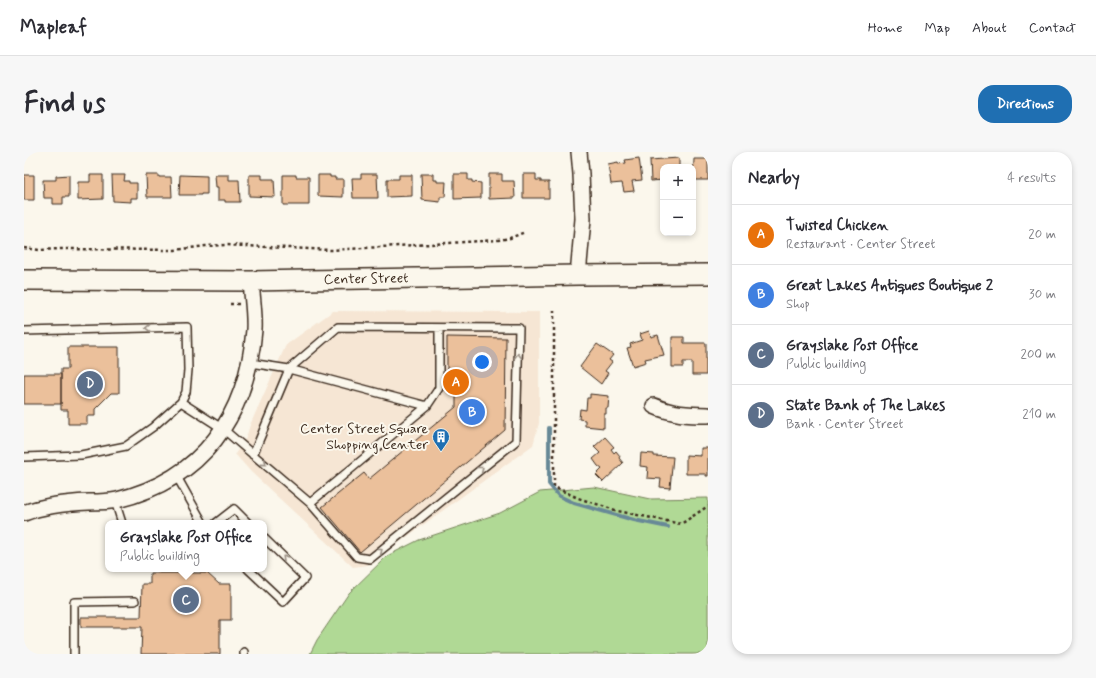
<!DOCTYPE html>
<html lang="en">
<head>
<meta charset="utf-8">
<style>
	body { margin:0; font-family:Mynerve,sans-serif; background:#f7f7f7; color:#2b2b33 }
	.controls { position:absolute; right:12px; top:12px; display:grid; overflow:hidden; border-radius:8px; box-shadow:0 2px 6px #0003 }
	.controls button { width:36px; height:36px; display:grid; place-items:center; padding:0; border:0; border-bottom:1px solid #e1e1e2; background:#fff; color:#2b2b33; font:20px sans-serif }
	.you { position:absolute; left:458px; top:210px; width:14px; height:14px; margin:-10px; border:3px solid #fff; border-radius:50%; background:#1a73e8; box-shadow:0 0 0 6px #1a73e833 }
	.badge { display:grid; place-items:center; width:26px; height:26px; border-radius:50%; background:#1f6fb2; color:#fff; font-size:13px; font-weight:700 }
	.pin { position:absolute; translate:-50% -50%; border:2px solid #fff; box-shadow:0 1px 4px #0006 }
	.popup { position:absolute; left:81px; top:368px; width:162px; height:52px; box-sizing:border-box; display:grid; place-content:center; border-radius:8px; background:#fff; filter:drop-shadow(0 1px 3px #0005); font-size:13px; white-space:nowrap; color:#7c7c81 }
	.popup b { font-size:15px; color:#2b2b33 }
	.popup::after { content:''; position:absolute; left:50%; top:100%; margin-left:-8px; border:8px solid transparent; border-top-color:#fff }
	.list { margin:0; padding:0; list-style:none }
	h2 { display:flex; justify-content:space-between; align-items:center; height:52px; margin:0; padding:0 16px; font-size:17px }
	h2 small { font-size:13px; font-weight:400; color:#7c7c81 }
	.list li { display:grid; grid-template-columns:26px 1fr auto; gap:12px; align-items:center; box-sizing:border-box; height:60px; padding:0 16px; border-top:1px solid #e1e1e2 }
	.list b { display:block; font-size:15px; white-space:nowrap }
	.list p { margin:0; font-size:13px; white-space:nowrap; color:#7c7c81 }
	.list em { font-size:13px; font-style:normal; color:#7c7c81 }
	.map { position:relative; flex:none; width:684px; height:502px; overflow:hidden; border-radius:16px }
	header { display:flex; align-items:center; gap:24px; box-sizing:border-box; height:56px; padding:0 20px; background:#fff; border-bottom:1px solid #e1e1e2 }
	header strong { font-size:19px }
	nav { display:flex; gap:22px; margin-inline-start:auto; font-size:14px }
	.intro { display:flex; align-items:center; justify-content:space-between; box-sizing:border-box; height:96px; padding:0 24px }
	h1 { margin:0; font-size:28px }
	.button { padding:10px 18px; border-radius:16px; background:#1f6fb2; color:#fff; font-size:14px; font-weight:700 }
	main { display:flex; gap:24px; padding:0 24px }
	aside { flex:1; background:#fff; border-radius:16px; box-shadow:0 2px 6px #0003 }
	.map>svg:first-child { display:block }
</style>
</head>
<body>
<header>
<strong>Mapleaf</strong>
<nav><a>Home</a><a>Map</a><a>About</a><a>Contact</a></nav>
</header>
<div class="intro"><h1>Find us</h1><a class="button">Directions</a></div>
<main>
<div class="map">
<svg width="684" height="502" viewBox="0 0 684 502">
	<rect width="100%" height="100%" fill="#fbf7ec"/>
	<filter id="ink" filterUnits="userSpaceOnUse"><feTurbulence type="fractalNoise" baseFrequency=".025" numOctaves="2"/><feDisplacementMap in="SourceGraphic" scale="8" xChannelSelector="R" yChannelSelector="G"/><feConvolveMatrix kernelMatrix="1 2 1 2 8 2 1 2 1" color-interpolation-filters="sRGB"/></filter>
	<g filter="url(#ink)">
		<path fill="#f6e6d4" d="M309,159L515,160V271L509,293L344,413L329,415L227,320L211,302L222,286L226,273L262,193Z"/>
		<path fill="#b0d995" stroke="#76825a" d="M570,335L626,347L684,346V502H286L293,488L325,441L363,404L395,388L476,361L516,340Z"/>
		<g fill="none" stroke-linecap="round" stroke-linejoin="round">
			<path stroke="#688997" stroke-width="4" d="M525,276V332L535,344L550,351L610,368L644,375"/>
		</g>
		<path fill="#ebc09b" stroke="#3b2a1e" d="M615,6L618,28L608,29L610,39L600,40L598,31L587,32L584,12L594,10V12L602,11L601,8Z
			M655,6V15H639V28L627,29L626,8Z
			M670,7H684V28H669Z
			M337,22H353L354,46H329L328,26H337Z
			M397,22H409V28H413V30H422L421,45H416V50L398,48Z
			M430,22H444V28H448V30L457,31V46L430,47Z
			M465,22H478V29H490L491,46L465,47Z
			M499,22H512V28H517V30H525V46H499Z
			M0,23H10V48H0Z
			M45,23V45H39V52H29V46H20L19,28H32V24Z
			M66,23H79V47L54,48V30H66Z
			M88,23H101L100,29H105V31H113V46H107V50L89,49Z
			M122,23H135V25H147L148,45H123Z
			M156,23L183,24V42H177V43H155Z
			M191,23H205V28H215L216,50H201V48H194V35H192Z
			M225,23H238V27H250L251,45L225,44Z
			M259,23H272V25H285V53H259Z
			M294,23H306V25H311V27H319V45L294,44Z
			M375,23H388V44L363,45V27H375Z
			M625,179L627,185L634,183L640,203L621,207L622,210L609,214L603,196L607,195L606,192L618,188L616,182Z
			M423,185L482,186L481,278L336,400L298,355L340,321L345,327L432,255V239H423Z
			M648,185H660V191H682V223H668V210H659V215H648Z
			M573,192L589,203L585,208L588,210L581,219L584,221L577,232L556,215Z
			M44,195H95V241H87L71,257V264H63V272H44V258H37V217H44Z
			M0,222H37V252H0Z
			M566,242L585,244L584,256H582V262H580V276L561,274V268L555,267L556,257L562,258L563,246H566Z
			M581,285L590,295L587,297L590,301L592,299L596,304L595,306L599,311L579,330L572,323L578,317L574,314L569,307L576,301L570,295Z
			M677,296H684V324H682V322H662V303L677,304Z
			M617,301L630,302V304L649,305L646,336L636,335L637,327L623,326L624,315L616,314Z
			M126,421H183L195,432H207V468H196V502H117L118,475H57V465H117L118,432H126Z"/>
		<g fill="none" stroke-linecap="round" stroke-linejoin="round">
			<defs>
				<path id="service" d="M0,179L163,175L164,218L162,240L157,250L129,275L102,294L57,303L0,305
					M157,250L199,277L286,351L333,405L346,407L492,289L495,176L314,175L265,217L226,211
					M229,303L265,217L403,254
					M152,323L179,371
					M91,349L98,371
					M286,351L403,254L415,236V176
					M192,371L210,357L224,371
					M224,417L259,450L281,426L240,386
					M50,502V450L111,449
					M220,502V500"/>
				<path id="minor" d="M554,123L559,67L557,22L555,0
					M630,254C648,262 664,263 684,263
					M0,361C21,353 43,351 65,350C74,350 84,350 93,348C179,327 223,264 230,178C231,162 228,145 227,129"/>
				<path id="tertiary" d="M0,128L227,129L554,123L684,122"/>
			</defs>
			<use href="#service" stroke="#3b2a1e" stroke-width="10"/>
			<use href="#minor" stroke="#3b2a1e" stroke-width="18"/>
			<use href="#tertiary" stroke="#3b2a1e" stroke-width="22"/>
			<path stroke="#3b2a1e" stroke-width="2.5" stroke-dasharray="3 3" stroke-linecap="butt" d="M0,96L15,98L38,97L151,98L182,94L201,93L307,98L474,88L486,86L501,80
				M206,152H217
				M530,158V335L554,346L594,359L657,372L684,354"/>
			<use href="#service" stroke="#fbf7ec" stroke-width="7"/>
			<use href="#minor" stroke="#fbf7ec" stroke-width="15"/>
			<use href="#tertiary" stroke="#fbf7ec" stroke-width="19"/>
		</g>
		<defs><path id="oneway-chevron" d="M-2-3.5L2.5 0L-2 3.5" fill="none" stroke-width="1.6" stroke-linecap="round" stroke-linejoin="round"/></defs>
		<g stroke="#9b9085">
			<use href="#oneway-chevron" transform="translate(124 176) rotate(179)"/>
			<use href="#oneway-chevron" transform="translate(494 204) rotate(-89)"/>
			<use href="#oneway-chevron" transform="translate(240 311) rotate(40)"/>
			<use href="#oneway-chevron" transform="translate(457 317) rotate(-39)"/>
			<use href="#oneway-chevron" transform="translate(356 399) rotate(-39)"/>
			<use href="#oneway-chevron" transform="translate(261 406) rotate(-136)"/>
		</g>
	</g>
	<defs>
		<symbol id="building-pin" viewBox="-11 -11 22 30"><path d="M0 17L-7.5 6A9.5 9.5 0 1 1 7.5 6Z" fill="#1f6fb2" stroke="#fbf7ec"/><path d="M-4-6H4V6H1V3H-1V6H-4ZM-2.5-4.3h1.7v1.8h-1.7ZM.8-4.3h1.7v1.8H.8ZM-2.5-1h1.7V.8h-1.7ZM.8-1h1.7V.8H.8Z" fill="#fff"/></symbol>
	</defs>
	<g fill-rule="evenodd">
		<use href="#building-pin" x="407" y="275" width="20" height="27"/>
	</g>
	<g text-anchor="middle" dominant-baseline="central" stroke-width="4" stroke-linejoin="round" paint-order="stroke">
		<g font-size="14" fill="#3b2a1e" stroke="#fbf7ec">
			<text transform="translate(342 127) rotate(-1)">Center Street</text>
		</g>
		<g font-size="14" fill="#3b2a1e" stroke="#fbf7ec" text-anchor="end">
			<text x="404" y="277">Center Street Square<tspan x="404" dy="16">Shopping Center</tspan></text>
		</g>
	</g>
</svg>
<div class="controls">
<button>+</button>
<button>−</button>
</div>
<div class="you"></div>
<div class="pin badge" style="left:432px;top:230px;background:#e8710a">A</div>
<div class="pin badge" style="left:448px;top:260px;background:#3f7fe0">B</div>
<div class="pin badge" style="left:162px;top:448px;background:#5c6f8a">C</div>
<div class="popup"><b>Grayslake Post Office</b>Public building</div>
<div class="pin badge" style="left:66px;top:232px;background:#5c6f8a">D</div>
</div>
<aside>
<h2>Nearby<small>4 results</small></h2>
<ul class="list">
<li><span class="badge" style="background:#e8710a">A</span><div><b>Twisted Chicken</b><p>Restaurant · Center Street</p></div><em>20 m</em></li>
<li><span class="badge" style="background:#3f7fe0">B</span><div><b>Great Lakes Antiques Boutique 2</b><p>Shop</p></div><em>30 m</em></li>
<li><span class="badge" style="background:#5c6f8a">C</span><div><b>Grayslake Post Office</b><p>Public building</p></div><em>200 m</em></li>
<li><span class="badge" style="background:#5c6f8a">D</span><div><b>State Bank of The Lakes</b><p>Bank · Center Street</p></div><em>210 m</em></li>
</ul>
</aside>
</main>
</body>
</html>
